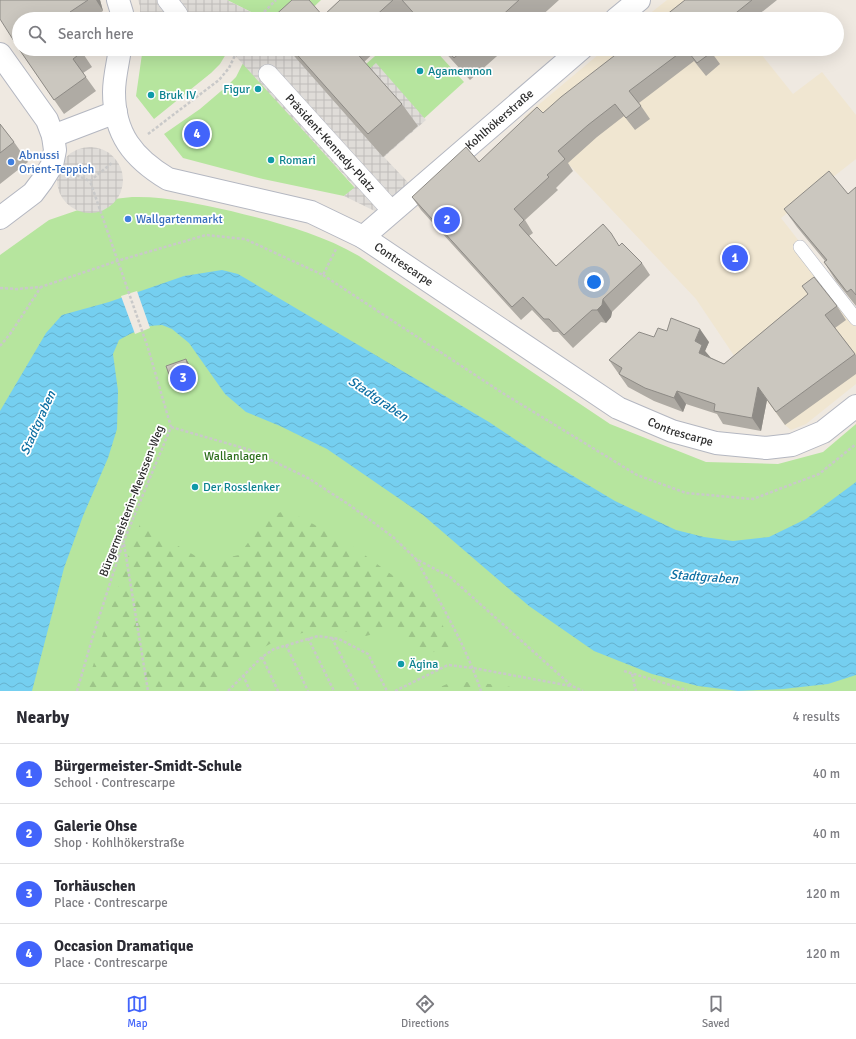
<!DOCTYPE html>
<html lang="en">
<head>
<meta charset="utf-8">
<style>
	body { margin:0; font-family:Signika,sans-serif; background:#f7f7f7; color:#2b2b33 }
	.you { position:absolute; left:594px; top:282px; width:14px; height:14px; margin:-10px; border:3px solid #fff; border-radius:50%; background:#1a73e8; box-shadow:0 0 0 6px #1a73e833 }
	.badge { display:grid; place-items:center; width:26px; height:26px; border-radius:50%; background:#4264fb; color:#fff; font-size:13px; font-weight:700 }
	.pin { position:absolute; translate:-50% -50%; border:2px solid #fff; box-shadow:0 1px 4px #0006 }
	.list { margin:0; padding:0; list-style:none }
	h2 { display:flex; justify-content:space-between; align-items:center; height:52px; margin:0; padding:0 16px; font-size:17px }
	h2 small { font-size:13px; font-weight:400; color:#7c7c81 }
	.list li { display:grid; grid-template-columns:26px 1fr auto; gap:12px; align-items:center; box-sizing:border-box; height:60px; padding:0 16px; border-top:1px solid #e1e1e2 }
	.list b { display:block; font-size:15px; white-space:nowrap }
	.list p { margin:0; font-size:13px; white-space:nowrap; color:#7c7c81 }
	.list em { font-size:13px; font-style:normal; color:#7c7c81 }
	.icon { flex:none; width:22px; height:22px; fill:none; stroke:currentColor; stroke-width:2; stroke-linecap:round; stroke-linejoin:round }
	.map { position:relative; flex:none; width:856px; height:691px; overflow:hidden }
	.search { position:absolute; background:#fff; box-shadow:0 4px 16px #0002; left:12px; right:12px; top:12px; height:44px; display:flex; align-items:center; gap:10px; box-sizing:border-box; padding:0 14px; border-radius:22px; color:#7c7c81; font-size:15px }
	.sheet { height:292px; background:#fff }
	nav { display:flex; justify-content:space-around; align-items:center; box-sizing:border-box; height:56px; border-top:1px solid #e1e1e2; background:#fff; font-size:11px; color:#7c7c81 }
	nav a { display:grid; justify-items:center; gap:2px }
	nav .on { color:#4264fb }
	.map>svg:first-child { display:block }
</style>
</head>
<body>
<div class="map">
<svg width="856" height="691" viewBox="0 0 856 691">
	<defs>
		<pattern id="forest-firs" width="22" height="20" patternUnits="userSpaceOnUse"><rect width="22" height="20" fill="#b6e59e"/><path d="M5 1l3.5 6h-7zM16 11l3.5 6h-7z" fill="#9dc588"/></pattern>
		<pattern id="plaza-grid" width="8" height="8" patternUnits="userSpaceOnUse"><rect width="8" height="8" fill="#dfdcd8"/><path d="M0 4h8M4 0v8" fill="none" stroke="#c0bdba"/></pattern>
		<pattern id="water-waves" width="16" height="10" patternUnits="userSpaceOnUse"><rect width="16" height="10" fill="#75cff0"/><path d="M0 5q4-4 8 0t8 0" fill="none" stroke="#66b2ce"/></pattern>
	</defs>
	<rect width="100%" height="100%" fill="#efe9e1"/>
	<path fill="#f0e6d1" d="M667,0H718L733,19H643Z
		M605,49H757L793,94L822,72L856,115V159L781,218L856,314V384L806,424L791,430L785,425L743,369L696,299L524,117Z"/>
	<path fill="#b6e59e" d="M227,0H321L301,19H262L259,16Z
		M186,12L196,13L202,19H179Z
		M147,49H229L220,64L211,73L154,119L136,96L142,54Z
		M383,49H434L464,82L419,123L366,64Z
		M243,63L355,188L344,196L263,179L183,158L164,134L200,109L227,86L236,77Z
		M132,197C166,196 198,204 231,211C275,222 319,233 359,256L610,424L706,462L778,464L823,452L856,424V691H0V255L49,220L84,208L114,199Z"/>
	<path fill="url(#forest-firs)" d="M286,510L344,540L432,604L453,646L424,655L397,627L366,636L328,628L282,637L256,652L223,681L218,691H85L122,574L140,524L206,562L239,555L266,518Z
		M454,681L501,685L525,690L526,691H431Z"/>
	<path fill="url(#plaza-grid)" d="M138,0H227L259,16L262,19H202L196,13L187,12L179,19H140V6Z
		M229,49H296L359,78L376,63L426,120L384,157L417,192L387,217L344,196L355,187Z
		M57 180a33 33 0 1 1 66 0a33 33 0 1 1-66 0Z"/>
	<path fill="url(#water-waves)" d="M222,270L238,274L489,422L543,458L615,501L676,530L704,537L733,541L769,537L806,519L856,482V675L828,684L783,689L738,691L698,686L652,674L594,651L529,606L423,515L327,449L280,426L246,412L225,394L189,343L172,329L162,325L149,326L130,334L119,340L113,354L118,391L117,429L108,458L83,516L64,568L32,691H0V411L46,333L62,315L109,302L184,276Z"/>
	<path fill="#efe9e1" d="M137,291L150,328L135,334L121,296Z"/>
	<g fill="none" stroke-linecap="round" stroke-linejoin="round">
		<defs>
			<path id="service" d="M800,247L856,319"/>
			<g id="pedestrian">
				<path d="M167,0L178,14"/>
				<path id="s1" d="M268,74L393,212"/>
			</g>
			<g id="minor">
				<path d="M118,0L122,13V19"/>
				<path d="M616,19L639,0"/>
				<path id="s2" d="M120,49C118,63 114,78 114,92C114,134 133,158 168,179L311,212L363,237L618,408L672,431L716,443L766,448L792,445L823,432L856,406"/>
				<path d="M0,54L47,120L53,136L55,150L52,165L42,181L33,193L0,218"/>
				<path d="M53,136L116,112"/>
				<path id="s3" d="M363,237L581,49"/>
			</g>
		</defs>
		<use href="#service" stroke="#b4b7c1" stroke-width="14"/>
		<use href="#pedestrian" stroke="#b4b7c1" stroke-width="20"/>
		<use href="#minor" stroke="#b4b7c1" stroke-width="24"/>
		<path stroke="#c9c9c9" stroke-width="2.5" stroke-dasharray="3 2" stroke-linecap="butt" d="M257,19L276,0
			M148,134L219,80L229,68L238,49
			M72,173L90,181
			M90,181L113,162
			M323,275L501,392L637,475L686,493L753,499L819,474L856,444
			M0,288L17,289L41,287L117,261L206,235L245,239L323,275L336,249
			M0,346L10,334L41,287
			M171,427L250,450L308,478L351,506L393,537L416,559L450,577L572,686L583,691
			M124,544L148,691
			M416,559C440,602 465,644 481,691
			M308,638L334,691
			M332,638L359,691
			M286,645L308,691
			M262,657L278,691
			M624,671L687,690
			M632,674L636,691
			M243,675L250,691
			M77,691L92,639L123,543L171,427L148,348L90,181
			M228,691L262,657L274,649L318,636L339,639L368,654L387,691
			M395,691L448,665L473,668L571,686"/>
		<use href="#service" stroke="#fff" stroke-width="13"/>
		<use href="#pedestrian" stroke="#fff" stroke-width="19"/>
		<use href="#minor" stroke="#fff" stroke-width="22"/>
	</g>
	<path fill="#afaba4" d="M0,0H100L103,11L91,19H19Z
		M340,0H559L538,19H415L413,17L412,19H271L323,16Z
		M685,0H777L753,19H661Z
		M19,49H90L89,52L84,55L92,67L83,73L96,91L64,114Z
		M288,49H378L364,62L402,104L418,126L383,157Z
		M442,49H505L470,80Z
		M623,49H709L720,64L706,76L694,61L639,103L650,119L635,130L624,116L597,137L568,163L573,171L556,188L558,190L525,220L533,233L529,236L556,266L620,245L642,263L650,275L612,312L611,317L606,323L601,322L573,348L558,332H553L532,310L521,320L421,210L412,197L479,162L543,113Z
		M0,124L14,142L28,162L0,184Z
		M856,187V306L836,281L824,262L825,261L797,227L784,209L848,194Z
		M802,286L837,306L846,320L835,328L856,355V374L785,425L767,400L761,431L723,424L717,414L686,404L683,412L654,401L628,387L609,360L667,331L709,342L705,351L710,357L724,364L808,294Z
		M186,359L189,364L194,381L175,388L172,383Z"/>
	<path fill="#8e8b86" d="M96,0H100L103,11Z
		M603,299L612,312L611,317L606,323L597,310Z
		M700,329L709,342L705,351L711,358L699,353L695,341Z
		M186,359L189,364L194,381L191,376Z
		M758,387L767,400L761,431L752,418Z
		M677,391L686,404L683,412L674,398Z"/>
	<path fill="#cbc7bf" stroke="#8e8b86" d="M0,0H88L70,12L75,19H19V49L0,19Z
		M292,0H309L323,16L340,0H393L372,19H271Z
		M402,0H519L498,19H419Z
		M685,0H752L732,16L730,14L723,19H661Z
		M19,49H80L82,52L73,59L86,77L54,100Z
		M292,49H353L402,104L368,134Z
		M446,49H464L454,58Z
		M623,49H685L629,91L641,106L626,118L615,104L588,125L558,151L565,159L547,175L549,177L514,209L524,220L519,225L556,266L603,224L611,233L619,246L622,243L642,263L603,299L602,305L597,310H592L564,335L549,319H544L523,297L512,307L412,197L466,147L479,162L537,107L543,113L561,97Z
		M686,49H709L712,52L697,63Z
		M0,124L14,142L0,153Z
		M829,171L848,194L856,187V295L851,289L847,292L824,262L827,260L784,209Z
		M814,277L837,306L825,315L855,354L776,412L758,387L752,418L714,411L715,404L677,391L674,398L645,388L619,374L622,368L609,360L639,332L654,337L658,328L667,331L671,318L700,329L695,341L702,345L699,353L724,364L808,294L802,286Z
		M186,359L191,376L172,383L166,366Z"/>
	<g fill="#0f9aa8" stroke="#fff" stroke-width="1.5">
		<circle cx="420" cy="71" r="4"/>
		<circle cx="258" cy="89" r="4"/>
		<circle cx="151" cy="95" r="4"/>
		<circle cx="271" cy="160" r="4"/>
		<circle cx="195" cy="487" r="4"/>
		<circle cx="401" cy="664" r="4"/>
	</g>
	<g fill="#3f7fe0" stroke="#fff" stroke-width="1.5">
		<circle cx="11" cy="162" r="4"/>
		<circle cx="128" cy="219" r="4"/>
	</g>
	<g text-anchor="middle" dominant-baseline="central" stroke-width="3.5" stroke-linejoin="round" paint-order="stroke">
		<g font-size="12" fill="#0d838f" stroke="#fff" text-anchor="start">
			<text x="428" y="71">Agamemnon</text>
			<text x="250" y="89" text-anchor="end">Figur</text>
			<text x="159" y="95">Bruk IV</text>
			<text x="279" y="160">Romari</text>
			<text x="203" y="487">Der Rosslenker</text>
			<text x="409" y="664">Ägina</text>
		</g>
		<g font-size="12" fill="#2e2e2e" stroke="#fff">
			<text stroke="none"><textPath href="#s3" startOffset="180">Kohlhökerstraße</textPath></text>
			<text stroke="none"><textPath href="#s1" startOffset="93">Präsident-Kennedy-Platz</textPath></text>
			<text stroke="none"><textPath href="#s2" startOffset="405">Contrescarpe</textPath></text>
			<text stroke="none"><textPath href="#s2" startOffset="730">Contrescarpe</textPath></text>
			<text transform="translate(132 501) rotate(-69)">Bürgermeisterin-Mevissen-Weg</text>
		</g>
		<g font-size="12" fill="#366cbe" stroke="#fff" text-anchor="start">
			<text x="19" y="155">Abnussi<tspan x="19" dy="14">Orient-Teppich</tspan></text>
			<text x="136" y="219">Wallgartenmarkt</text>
		</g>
		<g font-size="12" fill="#2c6e1b" stroke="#fff">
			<text x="236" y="456">Wallanlagen</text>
		</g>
		<g font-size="13" font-style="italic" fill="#0d6fa3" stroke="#fff">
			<text transform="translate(378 399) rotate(34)">Stadtgraben</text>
			<text transform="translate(38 423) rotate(-66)">Stadtgraben</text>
			<text transform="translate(704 577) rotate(4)">Stadtgraben</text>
		</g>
	</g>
</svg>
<div class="you"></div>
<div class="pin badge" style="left:735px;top:258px">1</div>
<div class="pin badge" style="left:447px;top:220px">2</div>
<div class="pin badge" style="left:183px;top:378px">3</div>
<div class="pin badge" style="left:197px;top:134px">4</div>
<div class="search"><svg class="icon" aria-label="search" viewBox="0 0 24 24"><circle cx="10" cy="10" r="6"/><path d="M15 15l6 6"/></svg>Search here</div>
</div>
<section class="sheet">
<h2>Nearby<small>4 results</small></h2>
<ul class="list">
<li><span class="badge">1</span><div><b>Bürgermeister-Smidt-Schule</b><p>School · Contrescarpe</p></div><em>40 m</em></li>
<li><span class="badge">2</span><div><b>Galerie Ohse</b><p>Shop · Kohlhökerstraße</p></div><em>40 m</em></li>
<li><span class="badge">3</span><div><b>Torhäuschen</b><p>Place · Contrescarpe</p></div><em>120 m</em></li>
<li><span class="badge">4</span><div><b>Occasion Dramatique</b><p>Place · Contrescarpe</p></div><em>120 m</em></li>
</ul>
</section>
<nav>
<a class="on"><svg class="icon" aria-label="map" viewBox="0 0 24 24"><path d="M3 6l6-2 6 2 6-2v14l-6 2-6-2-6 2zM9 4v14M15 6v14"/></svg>Map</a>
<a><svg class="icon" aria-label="directions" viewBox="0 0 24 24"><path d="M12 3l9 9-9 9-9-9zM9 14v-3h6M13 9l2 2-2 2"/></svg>Directions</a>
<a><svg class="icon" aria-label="saved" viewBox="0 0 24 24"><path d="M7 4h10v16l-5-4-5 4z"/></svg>Saved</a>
</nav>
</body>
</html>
